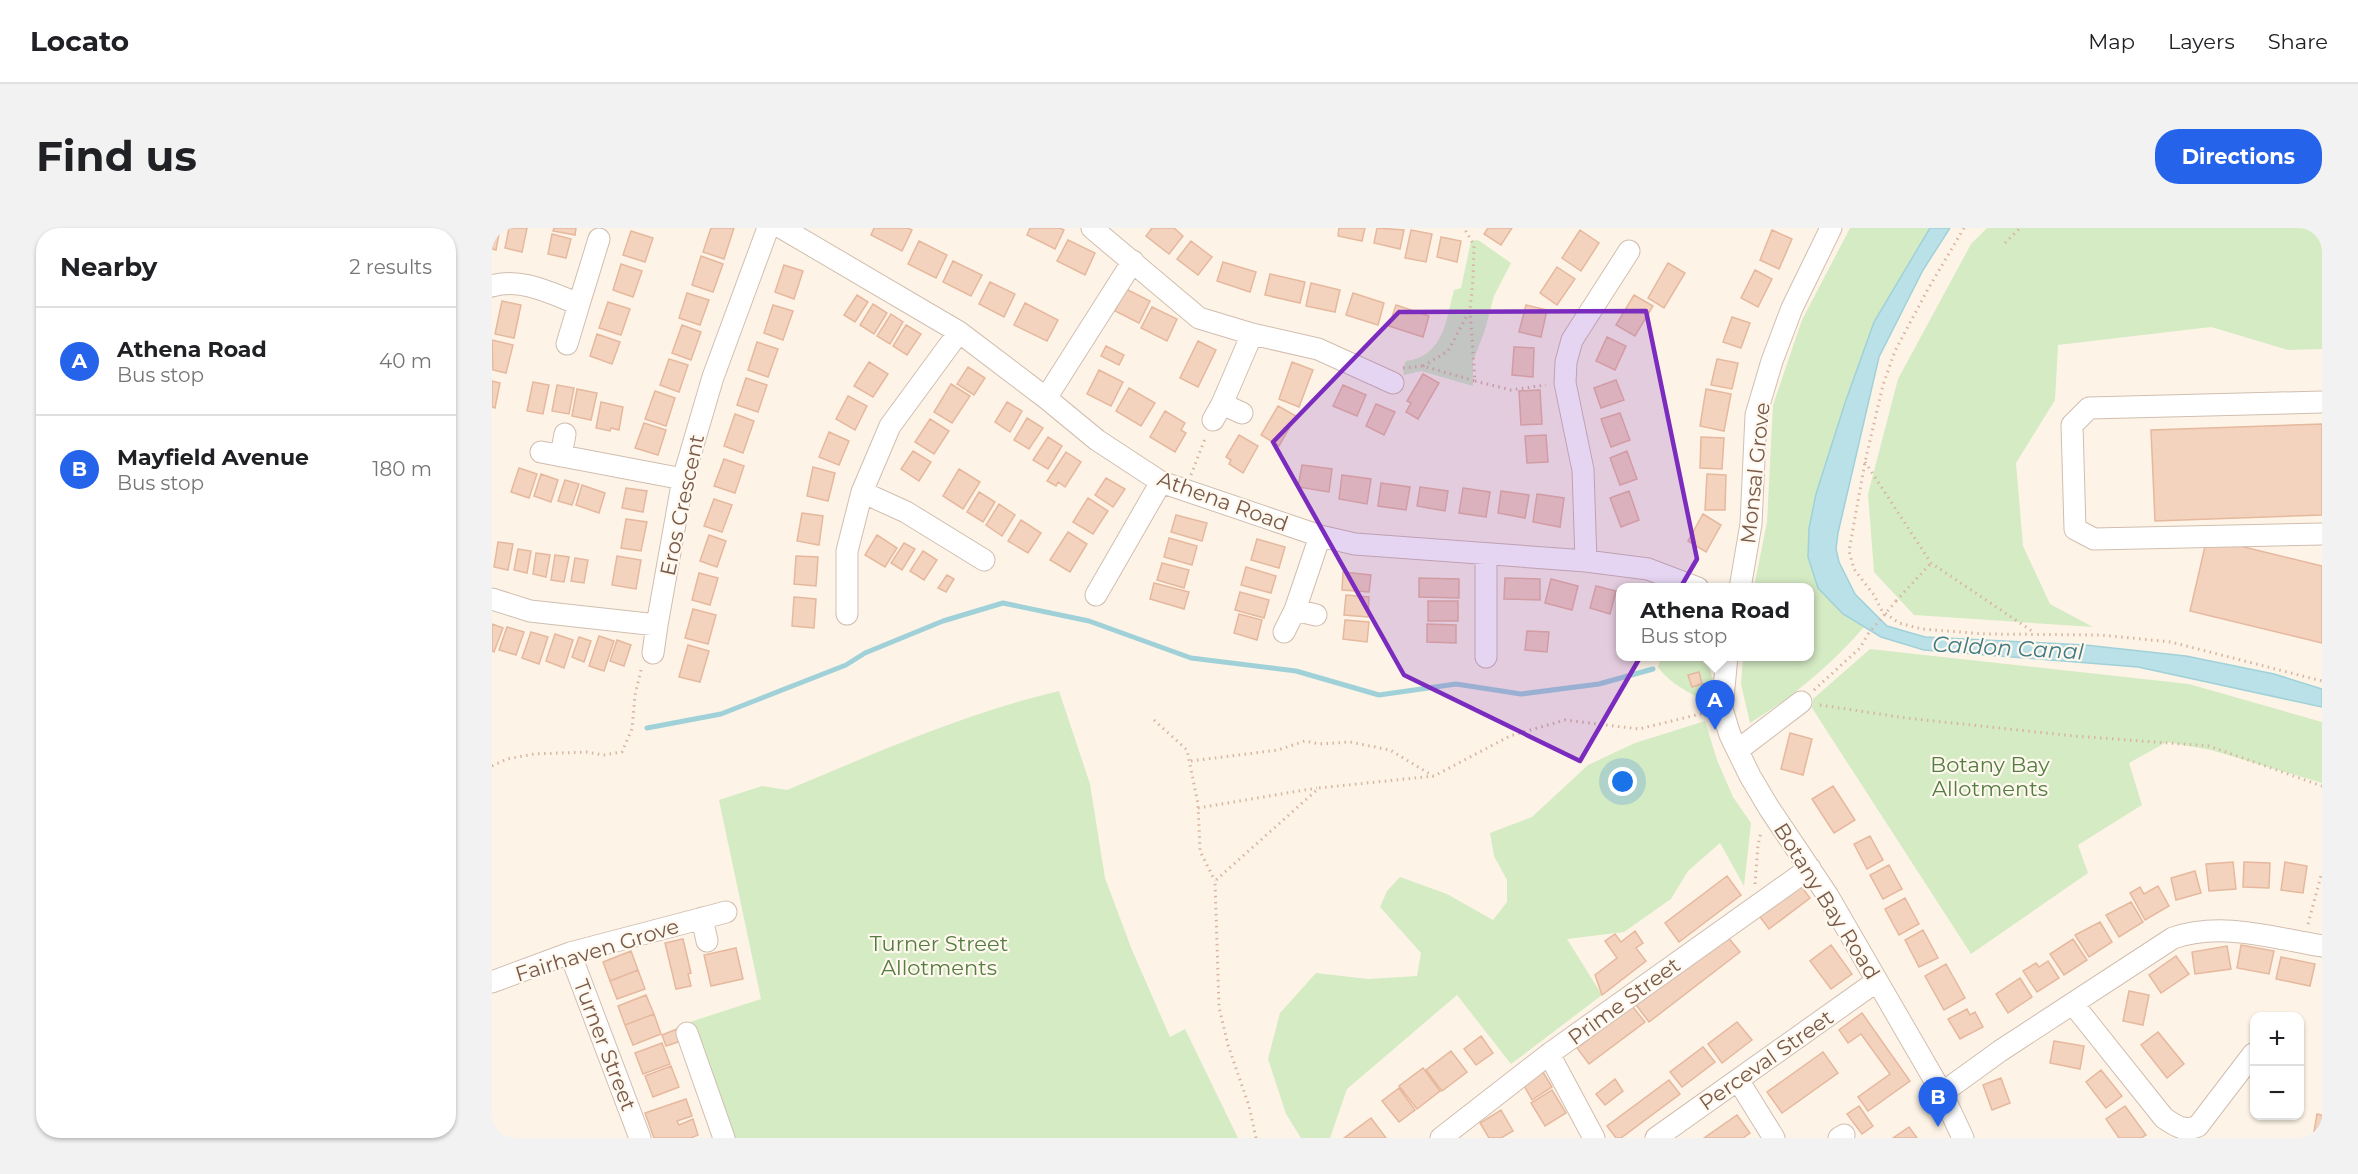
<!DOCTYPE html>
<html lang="en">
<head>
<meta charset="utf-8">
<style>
	body { margin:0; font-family:Montserrat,sans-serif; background:#f2f2f2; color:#202124 }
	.controls { position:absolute; right:18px; bottom:18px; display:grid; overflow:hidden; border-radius:12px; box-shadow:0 2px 4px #0004 }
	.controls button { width:54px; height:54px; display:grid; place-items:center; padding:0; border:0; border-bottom:2px solid #e0e0e0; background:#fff; color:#202124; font:30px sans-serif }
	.you { position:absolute; left:1131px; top:554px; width:21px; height:21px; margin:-15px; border:4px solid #fff; border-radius:50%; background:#1a73e8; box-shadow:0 0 0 9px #1a73e833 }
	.badge { display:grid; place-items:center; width:39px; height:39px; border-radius:50%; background:#2563eb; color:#fff; font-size:20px; font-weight:700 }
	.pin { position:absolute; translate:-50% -50px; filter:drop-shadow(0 2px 3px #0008) }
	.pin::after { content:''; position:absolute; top:32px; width:21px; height:18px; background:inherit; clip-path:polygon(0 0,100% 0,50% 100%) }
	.popup { position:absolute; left:1124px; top:355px; width:198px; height:78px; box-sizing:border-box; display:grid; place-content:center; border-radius:12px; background:#fff; filter:drop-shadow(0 2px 4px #0005); font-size:20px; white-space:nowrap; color:#757577 }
	.popup b { font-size:22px; color:#202124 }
	.popup::after { content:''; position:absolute; left:50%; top:100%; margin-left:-12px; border:12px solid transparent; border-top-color:#fff }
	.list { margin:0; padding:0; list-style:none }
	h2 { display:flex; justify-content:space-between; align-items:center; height:78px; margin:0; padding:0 24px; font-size:26px }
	h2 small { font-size:20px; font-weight:400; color:#757577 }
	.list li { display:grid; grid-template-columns:39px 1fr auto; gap:18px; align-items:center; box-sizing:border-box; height:108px; padding:0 24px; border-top:2px solid #e0e0e0 }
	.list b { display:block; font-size:22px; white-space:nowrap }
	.list p { margin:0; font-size:20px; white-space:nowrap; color:#757577 }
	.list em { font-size:20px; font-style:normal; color:#757577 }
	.map { position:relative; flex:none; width:1830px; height:910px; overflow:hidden; border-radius:24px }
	header { display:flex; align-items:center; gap:36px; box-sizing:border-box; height:84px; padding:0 30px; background:#fff; border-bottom:2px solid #e0e0e0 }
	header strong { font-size:28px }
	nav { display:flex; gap:33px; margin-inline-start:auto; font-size:21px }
	.intro { display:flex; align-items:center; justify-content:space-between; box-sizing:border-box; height:144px; padding:0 36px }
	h1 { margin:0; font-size:42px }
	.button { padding:15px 27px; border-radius:24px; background:#2563eb; color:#fff; font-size:21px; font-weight:700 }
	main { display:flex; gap:36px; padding:0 36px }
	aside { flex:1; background:#fff; border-radius:24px; box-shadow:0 2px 4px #0004 }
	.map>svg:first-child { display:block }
</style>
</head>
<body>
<header>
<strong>Locato</strong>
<nav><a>Map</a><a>Layers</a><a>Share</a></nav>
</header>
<div class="intro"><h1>Find us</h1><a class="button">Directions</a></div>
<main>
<aside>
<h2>Nearby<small>2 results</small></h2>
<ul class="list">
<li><span class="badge">A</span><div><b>Athena Road</b><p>Bus stop</p></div><em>40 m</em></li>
<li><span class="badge">B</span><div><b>Mayfield Avenue</b><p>Bus stop</p></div><em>180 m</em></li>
</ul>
</aside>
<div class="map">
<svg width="1830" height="910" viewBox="0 0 1830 910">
	<rect width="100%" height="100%" fill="#fdf4e7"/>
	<path fill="#d5ebc4" d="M1358,0H1438L1382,95L1353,175L1324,266L1317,300L1351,386L1372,399C1339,437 1301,469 1258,495L1249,456L1251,429L1318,428V360L1262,359L1275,294L1281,177L1310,92Z
		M1495,0H1830V121L1796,122L1719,99L1566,117L1563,172L1524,235L1531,318L1558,376L1601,399L1422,387L1382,344L1376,266L1406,151L1479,16Z
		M986,12L1019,35L1002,68L992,105L981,133V158L929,143L912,147L911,140L914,133C952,128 954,92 962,62L969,60L979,13Z
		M1378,421L1697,456L1830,494V555L1719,522L1675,514L1637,535L1650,577L1586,617L1596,645L1479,726L1320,480L1321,471Z
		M1169,429H1214L1230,481C1208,470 1180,459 1166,439Z
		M567,463L598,556L613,650L640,722L678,809L693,801L746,910H241L195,795L269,771L227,572L270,558L295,562C384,525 473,485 567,463Z
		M1213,493L1225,532L1241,569L1259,595L1252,658L1228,615L1196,643L1179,671L1132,704L1075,711L1110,767L1019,836L965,767L855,861L838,910H809L794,886L776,831L788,785L824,745L876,751L925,748L929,725L888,679L895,663L908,649L955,666L1001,692L1015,674V652L1002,628L998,605L1040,589L1096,537L1143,515Z"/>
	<path fill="#bae1e7" stroke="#a0d1d9" stroke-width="1.5" d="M1438,0H1458L1431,42L1387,129L1346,305L1344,321L1347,334L1363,366L1395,398L1433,409L1593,417L1694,428L1782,446L1830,461V479L1646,439L1432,422L1389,409L1351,386L1326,360L1316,329L1317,300L1324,266L1353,175L1382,94Z"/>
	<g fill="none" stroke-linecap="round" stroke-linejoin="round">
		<path stroke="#a0d1d9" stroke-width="5" d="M155,500L229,486L354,437L373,425L451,393L511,375L597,393L699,430L804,443L887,467L964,456L1029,466L1107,456L1161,441"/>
	</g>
	<path fill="#f3d2be" stroke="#e6b89e" stroke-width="1.5" d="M0,0H8L4,22L0,21Z
		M17,0H35L30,24L13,20Z
		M62,0H84L83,7L61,3Z
		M219,0H242L232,31L211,24Z
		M382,0H416L420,2L410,23L379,7Z
		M538,0H568L572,2L563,21L535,7Z
		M660,0H682L691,8L677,26L654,8Z
		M847,0H873L870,13L846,8Z
		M885,0L912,2L908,21L882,15Z
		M996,0H1020L1009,17L992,6Z
		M919,2L940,6L934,34L913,30Z
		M1088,2L1107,15L1089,43L1070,30Z
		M1280,2L1300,11L1287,41L1268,32Z
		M139,3L161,10L153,34L131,27Z
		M60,6L79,11L74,30L56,26Z
		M949,9L969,13L965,34L945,29Z
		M576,12L603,25L593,47L565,33Z
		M427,13L455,27L444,50L416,36Z
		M699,13L720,29L706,47L685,31Z
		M209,28L231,36L221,64L200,57Z
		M461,33L490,47L479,68L451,54Z
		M731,34L764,44L758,64L725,53Z
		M1176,35L1193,45L1172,80L1156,70Z
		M129,36L150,43L141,69L121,62Z
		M292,37L311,43L302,71L283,64Z
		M1065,39L1083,51L1065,77L1048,65Z
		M1263,42L1280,51L1266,79L1249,70Z
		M778,46L813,54L808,75L773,67Z
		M498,54L523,66L512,89L487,76Z
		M819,55L848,62L843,84L814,78Z
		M634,61L658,73L647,95L623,83Z
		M195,65L217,72L208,97L187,90Z
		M861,65L892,75L886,97L854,87Z
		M365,67L376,74L363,94L352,87Z
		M1142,67L1161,78L1143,108L1124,97Z
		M10,73L29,77L22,110L3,106Z
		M116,74L138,81L129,107L107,100Z
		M533,75L566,92L555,113L522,97Z
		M381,76L395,85L382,106L368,97Z
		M281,77L301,83L291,112L272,105Z
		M904,77L937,88L931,109L897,98Z
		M1034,77L1055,82L1049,109L1027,104Z
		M660,79L685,91L675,113L649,100Z
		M399,86L411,94L398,116L385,108Z
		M1240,89L1258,95L1249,120L1231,114Z
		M190,97L209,104L199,132L180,125Z
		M414,97L429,106L415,127L401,118Z
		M105,106L128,114L120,136L98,128Z
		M1115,109L1134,118L1123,142L1104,133Z
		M0,112L21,117L14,145L1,142Z
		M706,113L724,122L706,159L688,150Z
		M265,114L286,121L276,149L256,142Z
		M614,118L632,127L627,137L609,128Z
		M1022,119L1042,120L1041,149L1020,147Z
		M177,131L196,137L187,164L168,157Z
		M1225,131L1246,135L1240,161L1219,157Z
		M377,134L396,146L381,169L362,158Z
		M800,134L821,142L807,179L787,171Z
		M476,139L493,150L482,167L465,156Z
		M607,142L631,154L619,178L595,166Z
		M931,146L947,155L926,191L914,184L919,175L915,173Z
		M254,150L275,157L266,184L245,177Z
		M1124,152L1132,172L1109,180L1102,160Z
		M0,153L8,155L3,180L0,179Z
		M41,154L57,157L51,186L35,183Z
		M459,156L478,168L460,195L442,184Z
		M65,157L82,160L77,186L60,183Z
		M851,157L874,167L865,188L841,178Z
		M637,160L663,175L649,198L624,183Z
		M85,161L105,165L99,192L80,188Z
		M1214,161L1239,166L1232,203L1208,198Z
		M1048,162L1050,196L1029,197L1027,163Z
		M163,163L183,170L174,198L153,191Z
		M356,168L375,178L363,202L344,191Z
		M109,174L131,179L127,202L119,200L118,203L104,200Z
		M515,174L530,183L518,204L503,194Z
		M884,176L903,184L892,207L874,198Z
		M786,178L804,188L787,218L769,207Z
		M673,183L693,195L689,202L694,205L683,224L658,209Z
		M1128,185L1138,212L1119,219L1109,191Z
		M243,186L262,193L251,225L232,218Z
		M535,190L551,200L537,221L522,212Z
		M438,191L457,203L442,226L423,214Z
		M152,195L174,202L166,227L143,220Z
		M1830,196V287L1663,293L1659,202Z
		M337,204L357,213L347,237L327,229Z
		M747,207L766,218L751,245L737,236L739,232L734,229Z
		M1054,207L1056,234L1035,235L1033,208Z
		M556,209L570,218L556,241L541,232Z
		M1209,209L1232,210L1230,241L1208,240Z
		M421,223L439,234L427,253L409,241Z
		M1135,223L1145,251L1128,257L1118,230Z
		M574,224L589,234L573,259L566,254L564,258L555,253Z
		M232,231L252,238L243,265L222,258Z
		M810,237L840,241L837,264L806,259Z
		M321,239L343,245L336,273L315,268Z
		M27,240L45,246L37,270L19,264Z
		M467,241L488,254L471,281L451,268Z
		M49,246L66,252L59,274L42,268Z
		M1215,246L1234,247L1233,282H1213Z
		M850,247L879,251L875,276L847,271Z
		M614,250L633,261L621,279L603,267Z
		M73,252L87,256L80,277L66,273Z
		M889,255L918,259L914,282L886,278Z
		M90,257L113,265L107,285L84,277Z
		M928,259L956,263L953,283L925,278Z
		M134,260L155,263L151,284L130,280Z
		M971,260L998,264L994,289L967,285Z
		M1009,263L1037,267L1033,290L1006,285Z
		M1137,263L1147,292L1129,299L1118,270Z
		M487,264L503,274L491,294L475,284Z
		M1045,266L1072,270L1068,299L1041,294Z
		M596,270L616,283L601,306L581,294Z
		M222,271L240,277L230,304L212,298Z
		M507,276L523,287L510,308L494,297Z
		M310,285L331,288L327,317L305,313Z
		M1211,286L1229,297L1214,324L1196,313Z
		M684,287L715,295L710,313L679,304Z
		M134,291L155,294L149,323L129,320Z
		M529,292L549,305L536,325L516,313Z
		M576,304L595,316L578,344L558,332Z
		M217,307L234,313L225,339L208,333Z
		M385,307L405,320L393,339L373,327Z
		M677,310L705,318L700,337L672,329Z
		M1715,310L1830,338V415L1698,383Z
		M765,311L793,319L787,340L759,332Z
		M6,314L21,316L16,342L2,339Z
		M412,315L423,321L410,342L399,335Z
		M26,321L39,323L35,345L22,342Z
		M431,323L445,332L432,352L418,343Z
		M44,325L58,327L54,349L41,346Z
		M63,327L77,329L72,354L59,352Z
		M125,328L149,332L144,361L120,357Z
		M304,328L326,329L324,358L302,356Z
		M83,330L96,332L92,355L79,353Z
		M670,335L697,342L692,360L665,352Z
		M754,339L784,348L779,365L749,357Z
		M851,344L879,347L877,364L850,362Z
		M207,345L226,350L218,377L200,372Z
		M455,347L462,351L454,364L446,360Z
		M927,350L967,351V370L927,369Z
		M1013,350L1048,351V372L1012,371Z
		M1059,351L1086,358L1080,382L1053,375Z
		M662,355L697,364L692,381L658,371Z
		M1104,358L1124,363L1118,386L1098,380Z
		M748,364L777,372L772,390L743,382Z
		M854,367L877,369L876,389L852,387Z
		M302,369L324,371L322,400L300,398Z
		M936,373H966V393H936Z
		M201,381L224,387L216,416L193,410Z
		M747,386L770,392L765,412L742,405Z
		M853,392L877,394L875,414L851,411Z
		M0,396L11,400L2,424L0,423Z
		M935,396L964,397V415L935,414Z
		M15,399L32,404L24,427L7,422Z
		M1035,403L1057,404L1055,424L1033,422Z
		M39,404L56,409L47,436L30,430Z
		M63,406L81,412L72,440L54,433Z
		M107,408L122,413L112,443L97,438Z
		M87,409L99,413L92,434L80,429Z
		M125,412L139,417L132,438L118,433Z
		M196,417L217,423L208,454L187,449Z
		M1207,444L1210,456L1200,459L1196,447Z
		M1298,505L1320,511L1311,547L1289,541Z
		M1341,558L1363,592L1342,605L1320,571Z
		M1378,608L1391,632L1375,641L1362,616Z
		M1741,634L1744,661L1717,663L1714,636Z
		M1752,634L1778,635L1777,660L1751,659Z
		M1793,634L1815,638L1811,665L1789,662Z
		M1397,637L1410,661L1391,671L1378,647Z
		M1703,643L1709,665L1684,672L1679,650Z
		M1235,648L1249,667L1187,714L1173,695Z
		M1306,654L1318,670L1277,701L1265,685Z
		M1666,658L1677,678L1653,692L1638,665L1648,659L1652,666Z
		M1413,670L1427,696L1407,707L1393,681Z
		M1639,674L1651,694L1627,709L1614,687Z
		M1608,694L1620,714L1597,729L1583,707Z
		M1431,702L1446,730L1427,739L1413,712Z
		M1143,703L1151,715L1144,720L1154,733L1110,767L1103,747L1125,730L1113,713L1123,706L1129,714Z
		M1235,708L1248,724L1157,794L1144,777Z
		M191,711L199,745L196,746L199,758L184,761L173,715Z
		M1581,711L1595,732L1572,747L1558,726Z
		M1339,717L1360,746L1339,761L1318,733Z
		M1749,717L1782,723L1777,746L1745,740Z
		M1735,718L1739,741L1703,746L1700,724Z
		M244,720L251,751L219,758L212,727Z
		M139,723L146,742L118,753L111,734Z
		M1684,728L1697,746L1669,765L1657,747Z
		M1789,729L1823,736L1818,758L1784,751Z
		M1556,733L1567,750L1545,764L1531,743L1544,735L1547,739Z
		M1454,736L1473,770L1452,782L1433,748Z
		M146,742L153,761L125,771L118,753Z
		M1528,750L1540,769L1516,785L1504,766Z
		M1637,763L1657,767L1651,797L1631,793Z
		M154,767L162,786L133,797L126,778Z
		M1140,778L1153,794L1097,836L1085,820Z
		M1475,781L1478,787L1483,784L1491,799L1468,811L1456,791Z
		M1370,785L1418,853L1376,883L1366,869L1398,846L1369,806L1356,815L1347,802Z
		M162,786L169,806L141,817L133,797Z
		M1245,794L1260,812L1230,835L1216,816Z
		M185,801L189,813L174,818L170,807Z
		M1666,804L1692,836L1675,850L1649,817Z
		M989,808L1001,825L984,837L972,821Z
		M1562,813L1592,818L1588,841L1558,835Z
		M170,815L178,836L151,846L143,825Z
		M1211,819L1223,834L1190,859L1178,844Z
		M959,823L975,844L950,863L934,842Z
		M1331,824L1346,845L1290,885L1275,864Z
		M179,838L187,859L161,869L153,848Z
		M931,840L948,863L925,881L907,858Z
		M1609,842L1630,868L1614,880L1594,854Z
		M1051,844L1060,859L1040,872L1031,856Z
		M1509,850L1518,875L1500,882L1491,857Z
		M1123,851L1131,863L1113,877L1104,866Z
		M1177,852L1188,866L1129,910H1124L1115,898Z
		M907,860L923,882L907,894L890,873Z
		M1060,862L1074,885L1053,898L1039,875Z
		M194,871L200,888L185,893L187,897L201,891L206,907L199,910H162L153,885Z
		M1367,878L1381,898L1370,906L1355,886Z
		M1633,878L1654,907L1649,910H1627L1614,891Z
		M1009,882L1021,903L1009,910H997L988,895Z
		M1825,886L1830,887V910H1821Z
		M1245,887L1258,905L1251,910H1212Z
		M879,890L894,910H852Z
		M1417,899L1425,910H1401Z"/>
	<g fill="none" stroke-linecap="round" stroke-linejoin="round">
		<defs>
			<path id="minor" d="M290,0L467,104L554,170L605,212L669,254L828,308L863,316L1094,333L1156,341L1206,360
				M600,0L707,90L760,106L826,121L901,155
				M0,58C29,49 60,66 87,76L75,116
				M87,76L107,11
				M554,170L641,33
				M1830,174L1597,180L1580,197L1583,301L1602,311L1830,306
				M730,176L750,185
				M721,192L730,176L760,106
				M49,224L191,251
				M69,228L73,206
				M370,264L414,284L492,332
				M994,326V429
				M1094,333L1091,242L1073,155L1074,134L1080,112L1137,23
				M1248,360L1259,296L1264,187L1280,133L1300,80L1339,0
				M604,367L669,254
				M0,371L38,383L165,397L191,251L221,149L276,0
				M803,382L824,387
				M355,386V323L370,264L398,198L467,104
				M792,404L803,382L828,308
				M161,425L165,397
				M1235,428L1230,481L1238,507L1258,548L1277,580L1336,668L1450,865L1471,910
				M1246,522L1309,474
				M210,690L215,713
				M78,725L148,910
				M0,754L78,725L234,684
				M1581,776L1672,890C1684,898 1692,904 1706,898L1761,826
				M195,805L232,910
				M1057,826L1102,910
				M1246,852L1282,910
				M1450,865L1508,823L1681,710C1729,693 1781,710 1830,718
				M949,910L1057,826L1318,640
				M1164,910L1385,753
				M1347,910L1352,907"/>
		</defs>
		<use href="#minor" stroke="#d1beaf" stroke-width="23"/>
		<path stroke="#d8b5a0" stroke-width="3" stroke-dasharray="1.5 4.5" stroke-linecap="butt" d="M1472,0L1436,61L1403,123L1391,157L1373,234L1357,323L1362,341L1382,367L1390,383L1407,395L1430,401L1493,406L1609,407L1679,414L1830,453
			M1513,15L1528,0
			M931,138L956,123L978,82L981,52L982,17L972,0
			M911,140L931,138L983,153L978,82
			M983,153L1019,162L1054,157
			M1373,234L1439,335L1543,405
			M699,247L714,208
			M1404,373L1439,335
			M1322,462L1368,420L1376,406
			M1328,477L1414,490L1582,508L1717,518L1830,558
			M662,492L695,522L706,576L708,623L723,653
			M699,533L786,522L813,513L828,516L858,514L898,522L941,548
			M0,538L15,531L42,526L94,524L112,527L130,524L140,501L143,467L150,438
			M706,580L825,560
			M1263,656L1266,617L1269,604
			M1816,696L1830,644
			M764,910L757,878L736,817L727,779L723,653L827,560L942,548L1018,508L1073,492L1147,501L1212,485"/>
		<use href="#minor" stroke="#fff" stroke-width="21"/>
		<path stroke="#d8b5a0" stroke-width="3" stroke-dasharray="1.5 4.5" stroke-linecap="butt" d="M1376,406L1404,373"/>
	</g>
	<path fill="#7b2cbf" fill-opacity="0.2" stroke="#7b2cbf" stroke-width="4.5" stroke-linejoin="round" d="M1154,83L1205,331L1088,533L912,447L781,214L907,84Z"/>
	<g text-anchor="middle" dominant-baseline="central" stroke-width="4.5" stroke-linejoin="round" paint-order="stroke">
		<g font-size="21" fill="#775a4a" stroke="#fff8ee">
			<text transform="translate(1263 245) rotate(-84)">Monsal Grove</text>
			<text transform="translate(731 273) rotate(20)">Athena Road</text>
			<text transform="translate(190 277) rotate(-78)">Eros Crescent</text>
			<text transform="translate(1335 673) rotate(58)">Botany Bay Road</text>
			<text transform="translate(105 722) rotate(-17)">Fairhaven Grove</text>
			<text transform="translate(1132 773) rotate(-36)">Prime Street</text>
			<text transform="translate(113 817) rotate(69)">Turner Street</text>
			<text transform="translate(1274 832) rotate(-35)">Perceval Street</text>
		</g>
		<g font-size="21" fill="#547d42" stroke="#fff8ee">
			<text x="1498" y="536">Botany Bay<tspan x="1498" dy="24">Allotments</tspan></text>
			<text x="447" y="715">Turner Street<tspan x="447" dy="24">Allotments</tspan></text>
		</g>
		<g font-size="22" font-style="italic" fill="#407a84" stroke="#fff8ee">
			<text transform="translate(1516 420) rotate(3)">Caldon Canal</text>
		</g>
	</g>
</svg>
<div class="controls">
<button>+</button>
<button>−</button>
</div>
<div class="you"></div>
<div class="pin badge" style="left:1223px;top:502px">A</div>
<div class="popup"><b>Athena Road</b>Bus stop</div>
<div class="pin badge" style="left:1446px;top:899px">B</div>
</div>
</main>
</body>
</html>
